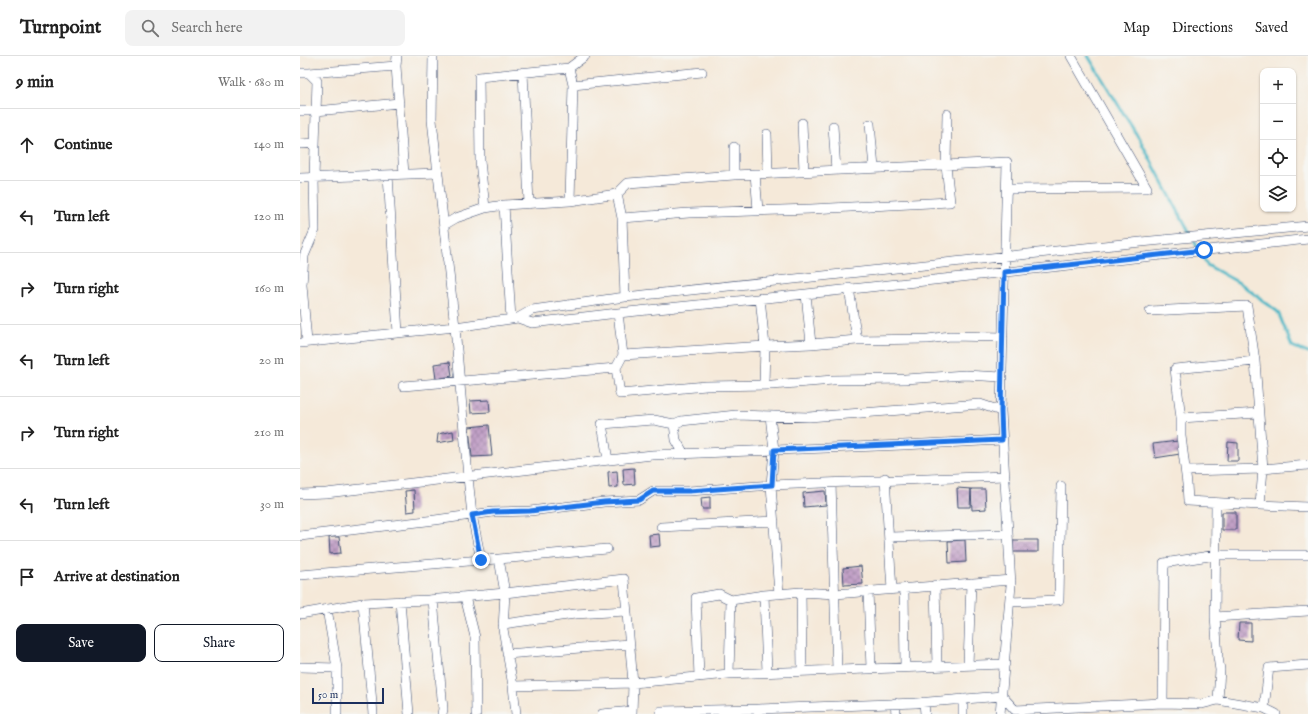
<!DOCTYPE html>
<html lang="en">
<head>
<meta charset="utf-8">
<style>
	body { margin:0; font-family:"IM FELL English",serif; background:#f2f2f2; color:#222 }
	.controls { position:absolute; right:12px; top:12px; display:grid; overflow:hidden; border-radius:8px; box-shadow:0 1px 3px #0004 }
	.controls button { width:36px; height:36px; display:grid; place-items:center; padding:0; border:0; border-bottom:1px solid #e0e0e0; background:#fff; color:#222; font:20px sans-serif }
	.scale { position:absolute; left:12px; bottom:10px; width:72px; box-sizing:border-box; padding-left:4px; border:2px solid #1b2f5e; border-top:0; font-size:11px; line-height:14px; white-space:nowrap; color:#1b2f5e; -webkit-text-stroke:3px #f6f6f2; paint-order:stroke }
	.stop { position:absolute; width:12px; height:12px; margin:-9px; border:3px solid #1a73e8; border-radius:50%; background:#fff }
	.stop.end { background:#1a73e8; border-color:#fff; box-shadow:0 1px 4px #0008 }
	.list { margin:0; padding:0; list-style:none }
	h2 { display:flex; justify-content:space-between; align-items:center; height:52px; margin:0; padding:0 16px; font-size:17px }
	h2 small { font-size:13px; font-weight:400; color:#767676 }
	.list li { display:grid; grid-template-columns:26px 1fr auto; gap:12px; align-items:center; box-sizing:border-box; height:72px; padding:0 16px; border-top:1px solid #e0e0e0 }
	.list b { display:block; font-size:15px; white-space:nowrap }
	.list em { font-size:13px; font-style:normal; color:#767676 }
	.actions { display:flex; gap:8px; padding:12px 16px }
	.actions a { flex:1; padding:9px 0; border:1px solid #111827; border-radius:8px; text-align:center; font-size:14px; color:#111827 }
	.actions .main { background:#111827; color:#fff }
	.icon { flex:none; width:22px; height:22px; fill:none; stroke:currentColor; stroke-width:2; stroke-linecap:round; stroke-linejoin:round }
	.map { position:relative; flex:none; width:1008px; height:658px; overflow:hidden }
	header { display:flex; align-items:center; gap:24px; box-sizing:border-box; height:56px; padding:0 20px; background:#fff; border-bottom:1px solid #e0e0e0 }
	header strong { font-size:19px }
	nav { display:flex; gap:22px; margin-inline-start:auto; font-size:14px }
	.search { width:280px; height:36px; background:#f2f2f2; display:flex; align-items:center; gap:10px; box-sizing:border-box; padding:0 14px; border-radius:8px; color:#767676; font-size:15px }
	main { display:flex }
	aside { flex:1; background:#fff }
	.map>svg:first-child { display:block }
</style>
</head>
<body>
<header>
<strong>Turnpoint</strong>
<div class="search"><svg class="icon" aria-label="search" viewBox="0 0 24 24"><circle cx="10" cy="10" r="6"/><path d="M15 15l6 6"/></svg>Search here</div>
<nav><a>Map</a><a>Directions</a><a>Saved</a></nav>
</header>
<main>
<aside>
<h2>9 min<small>Walk · 680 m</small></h2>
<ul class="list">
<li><svg class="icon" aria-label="ahead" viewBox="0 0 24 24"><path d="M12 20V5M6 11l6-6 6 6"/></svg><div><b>Continue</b></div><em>140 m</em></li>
<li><svg class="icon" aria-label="left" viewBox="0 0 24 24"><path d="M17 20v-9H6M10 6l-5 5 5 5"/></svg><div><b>Turn left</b></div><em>120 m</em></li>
<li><svg class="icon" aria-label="right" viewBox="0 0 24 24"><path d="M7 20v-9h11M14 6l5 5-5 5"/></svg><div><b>Turn right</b></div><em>160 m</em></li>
<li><svg class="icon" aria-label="left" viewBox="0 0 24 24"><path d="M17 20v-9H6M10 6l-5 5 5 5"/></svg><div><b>Turn left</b></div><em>20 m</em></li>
<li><svg class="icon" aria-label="right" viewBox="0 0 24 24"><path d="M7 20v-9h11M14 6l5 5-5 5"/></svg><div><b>Turn right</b></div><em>210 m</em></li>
<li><svg class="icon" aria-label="left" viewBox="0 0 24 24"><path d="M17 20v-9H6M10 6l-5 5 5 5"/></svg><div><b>Turn left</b></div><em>30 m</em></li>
<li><svg class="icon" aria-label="arrive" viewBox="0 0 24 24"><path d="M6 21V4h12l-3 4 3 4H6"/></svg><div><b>Arrive at destination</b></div></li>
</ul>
<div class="actions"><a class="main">Save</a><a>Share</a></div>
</aside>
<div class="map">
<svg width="1008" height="658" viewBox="0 0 1008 658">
	<defs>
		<pattern id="building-cross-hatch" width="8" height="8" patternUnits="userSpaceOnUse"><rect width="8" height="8" fill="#c2a1c7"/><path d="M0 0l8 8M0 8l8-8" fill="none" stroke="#9d84a5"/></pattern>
	</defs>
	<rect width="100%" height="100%" fill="#f6f6f2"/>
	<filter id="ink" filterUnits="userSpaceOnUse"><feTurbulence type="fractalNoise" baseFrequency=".025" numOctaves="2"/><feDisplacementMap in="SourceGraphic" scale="8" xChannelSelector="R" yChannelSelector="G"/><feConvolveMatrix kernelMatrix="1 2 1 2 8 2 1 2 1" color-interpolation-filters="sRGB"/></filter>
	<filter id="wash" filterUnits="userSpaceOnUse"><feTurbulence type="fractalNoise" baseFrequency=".012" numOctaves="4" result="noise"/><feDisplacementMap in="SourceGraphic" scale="16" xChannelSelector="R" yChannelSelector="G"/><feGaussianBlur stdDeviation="0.9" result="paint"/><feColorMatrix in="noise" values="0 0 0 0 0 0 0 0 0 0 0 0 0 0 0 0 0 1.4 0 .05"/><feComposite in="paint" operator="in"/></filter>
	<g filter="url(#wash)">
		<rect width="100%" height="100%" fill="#f5e9d9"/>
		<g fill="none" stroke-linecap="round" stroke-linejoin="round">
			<path stroke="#4ab7c6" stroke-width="3" d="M788,0L840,84L907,209L941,228L978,256L992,290L1008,297"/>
		</g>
		<g id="blocks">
			<path fill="url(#building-cross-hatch)" d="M150,306L152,320L136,323L134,308Z
				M189,344L190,356L171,357L170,345Z
				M189,369L192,400L172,401L169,371Z
				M153,375L154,384L137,387L138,378Z
				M878,385L880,398L855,402L853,388Z
				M928,386L938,387V405H927Z
				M334,412L335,428L324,429L323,413Z
				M317,415L318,431L309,432L308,416Z
				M657,432L671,433L670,451H658Z
				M671,433H685L686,453L672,454Z
				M114,434L115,455L107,456L105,435Z
				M525,435L526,449L504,451L503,437Z
				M410,441V453H402L401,442Z
				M922,456H936V474H922Z
				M359,478L360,490L350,491L349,479Z
				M29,481H39L41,497L30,498Z
				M665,484L666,506L649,507L648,485Z
				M713,484H738V496H713Z
				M561,510L563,528L544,529L543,512Z
				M939,567H951V585L938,584Z"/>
		</g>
	</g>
	<g filter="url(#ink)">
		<use href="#blocks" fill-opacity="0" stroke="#3c4b70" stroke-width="1"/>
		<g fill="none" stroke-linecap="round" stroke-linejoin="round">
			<defs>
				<path id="street" d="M97,0L96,10L104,118
					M133,0L132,64L155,271L218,262L232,254L325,241L841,186L1008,170
					M285,0L269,12L273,29L402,16
					M223,16L229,148
					M0,17H9L17,25L14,122L15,174L4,200L2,229
					M9,17L96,10
					M0,55H16L99,47
					M502,67L504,115
					M570,68L574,112
					M533,70L536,114
					M467,78L468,117
					M0,88L15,87
					M434,91V119
					M455,118L458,154
					M88,119L98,277
					M0,122L138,117
					M707,133L847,132L771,0
					M317,138L322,162L325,241
					M270,145L273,29
					M204,149L211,263
					M185,152L180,105L179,21L269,12
					M322,162L389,157L511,153L650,146L646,109L647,58
					M144,169L156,162L185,152L204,149L270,145L317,138L328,127L434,119L707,106L701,355L711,529L700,658
					M0,229H2L7,286
					M549,232L557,284
					M506,238L511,288
					M460,242L465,290L464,329
					M850,255L947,250L955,305L963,413L960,449L1008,451
					M318,257L323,299L316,312L320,338L406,330L472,329L533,324L605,323L665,319L702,321
					M218,262L232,267L318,257L506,238L1008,183
					M0,287L155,271L168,421L172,459L181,504L199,503L205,537L324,523L333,627L213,630L203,573L205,537L128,544L63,547L0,558
					M323,299L465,290L511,288L557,284L628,283L650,280L703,281
					M955,305L875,313L881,362V380L887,428L888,445L960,449
					M103,330L316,312
					M470,360L474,394L471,429L479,538
					M881,362L958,357
					M384,398L376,384L374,368L381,365L436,359L509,361L680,348L701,355
					M308,404L302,368L354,364L374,368
					M886,415L963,413L1008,409
					M585,422L592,534
					M531,427L537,613
					M0,438L26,437L352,399L603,389L702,384
					M916,447L915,561L918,601L920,614L918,644
					M361,471L474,465
					M0,480L135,464L193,456L230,455L304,446L339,444L353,435H389L471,429L705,420
					M589,481L708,478
					M199,503L307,493
					M0,519L181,504
					M635,529L637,610
					M604,533L605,611
					M568,535L571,612
					M501,536L502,615
					M464,539L467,616
					M165,541L175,581L176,658
					M133,544L143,653L142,658
					M100,545L109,658
					M710,546L759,544L761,430
					M63,547L73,658
					M27,553L37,612V658
					M915,561L1008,555
					M203,568L275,558L326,555
					M207,598L329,588
					M668,609L671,527
					M0,611L37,612
					M429,618L431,544L464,539L501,536L535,538L711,524
					M399,621L396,542L419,538L431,544
					M213,630L216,658
					M663,643V658
					M624,646L625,658
					M595,647L596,658
					M863,647L864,507L916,499H1008
					M964,652L976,658
					M302,658L332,655
					M332,658L333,627L429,618L705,608
					M361,658V655L459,653
					M459,658V653L616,647L702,640L715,654L863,647L902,648L918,644L964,652L969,612L1008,609"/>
			</defs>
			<use href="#street" stroke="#3c4b70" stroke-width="10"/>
			<use href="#street" stroke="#fff" stroke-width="9"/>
		</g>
	</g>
	<g fill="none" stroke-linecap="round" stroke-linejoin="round" filter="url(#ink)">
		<path stroke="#1a73e8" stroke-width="5" d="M181,504L172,459L193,456L230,455L304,446L339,444L353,435H389L472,429L474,394L702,384L701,355L704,216L904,194"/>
	</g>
</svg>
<div class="controls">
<button>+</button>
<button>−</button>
<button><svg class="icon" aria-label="locate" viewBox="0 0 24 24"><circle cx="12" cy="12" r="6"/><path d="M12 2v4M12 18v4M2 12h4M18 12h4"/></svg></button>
<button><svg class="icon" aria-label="layers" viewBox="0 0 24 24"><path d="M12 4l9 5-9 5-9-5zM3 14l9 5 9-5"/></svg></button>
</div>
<div class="scale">50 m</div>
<div class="stop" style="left:904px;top:194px"></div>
<div class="stop end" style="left:181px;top:504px"></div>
</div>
</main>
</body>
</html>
